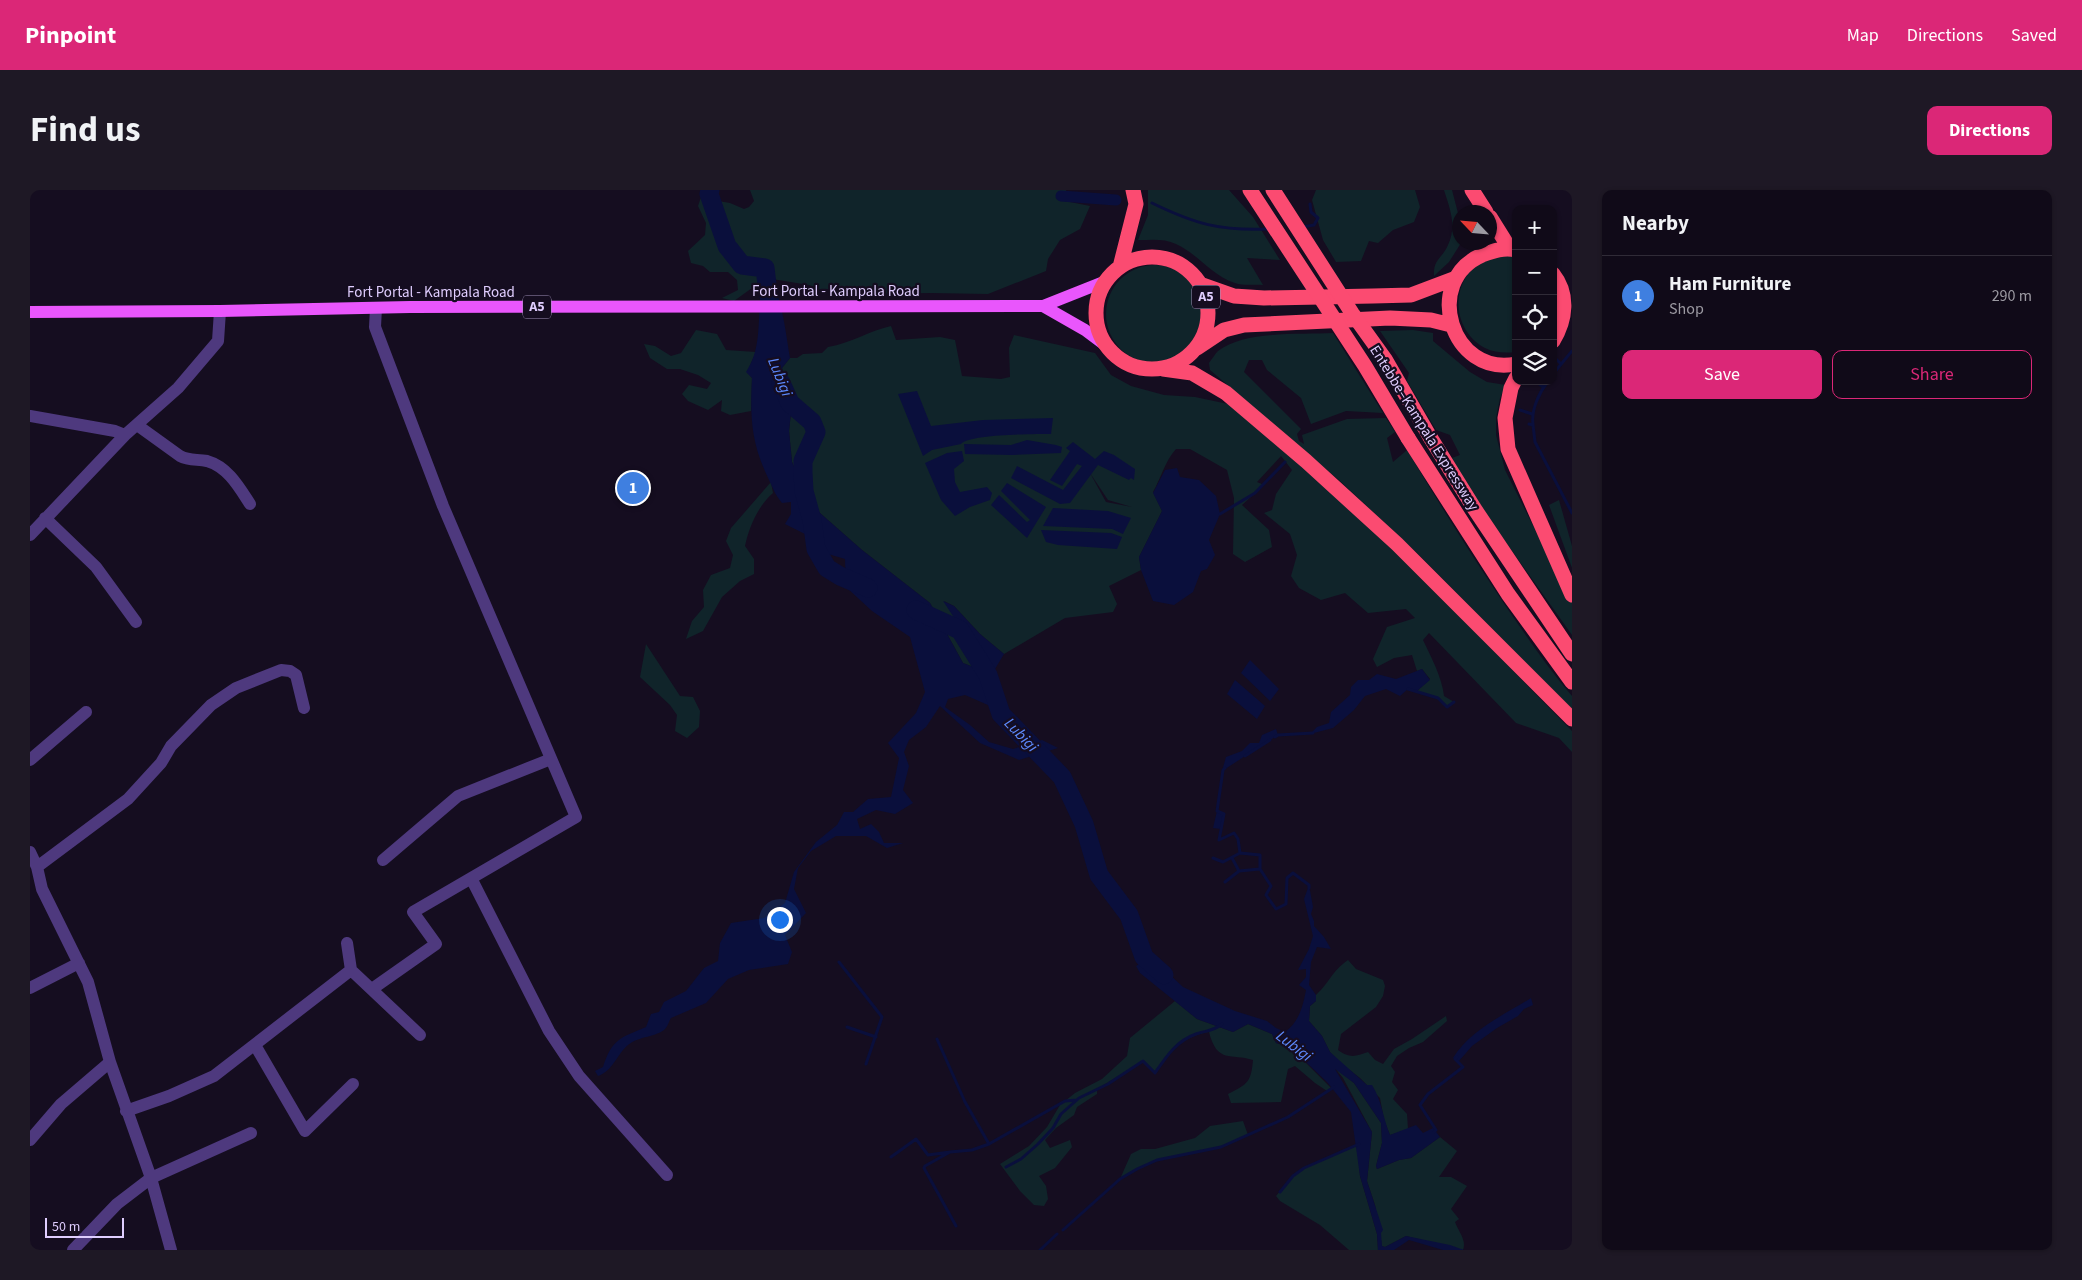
<!DOCTYPE html>
<html lang="en">
<head>
<meta charset="utf-8">
<style>
	body { margin:0; font-family:"Source Sans 3",sans-serif; background:#1e1825; color:#f1f3f6 }
	.controls { position:absolute; right:15px; top:15px; display:grid; overflow:hidden; border-radius:10px; box-shadow:0 1px 4px #0004 }
	.controls button { width:45px; height:45px; display:grid; place-items:center; padding:0; border:0; border-bottom:1px solid #302b37; background:#100a18; color:#f1f3f6; font:25px sans-serif }
	.compass { position:absolute; left:1422px; top:15px; width:45px; height:45px; border-radius:50%; background:#100a18; box-shadow:0 1px 4px #0004; rotate:296deg }
	.scale { position:absolute; left:15px; bottom:12px; width:79px; box-sizing:border-box; padding-left:5px; border:2px solid #dfcdfe; border-top:0; font-size:14px; line-height:18px; white-space:nowrap; color:#dfcdfe; -webkit-text-stroke:4px #150d20; paint-order:stroke }
	.you { position:absolute; left:749px; top:729px; width:18px; height:18px; margin:-12px; border:4px solid #fff; border-radius:50%; background:#1a73e8; box-shadow:0 0 0 8px #1a73e833 }
	.badge { display:grid; place-items:center; width:32px; height:32px; border-radius:50%; background:#db2777; color:#fff; font-size:16px; font-weight:700 }
	.pin { position:absolute; translate:-50% -50%; border:2px solid #fff; box-shadow:0 1px 5px #0006 }
	.list { margin:0; padding:0; list-style:none }
	h2 { display:flex; justify-content:space-between; align-items:center; height:65px; margin:0; padding:0 20px; font-size:21px }
	h2 small { font-size:16px; font-weight:400; color:#9c9aa2 }
	.list li { display:grid; grid-template-columns:32px 1fr auto; gap:15px; align-items:center; box-sizing:border-box; height:80px; padding:0 20px; border-top:1px solid #302b37 }
	.list b { display:block; font-size:19px; white-space:nowrap }
	.list p { margin:0; font-size:16px; white-space:nowrap; color:#9c9aa2 }
	.list em { font-size:16px; font-style:normal; color:#9c9aa2 }
	.actions { display:flex; gap:10px; padding:15px 20px }
	.actions a { flex:1; padding:11px 0; border:1px solid #db2777; border-radius:10px; text-align:center; font-size:18px; color:#db2777 }
	.actions .main { background:#db2777; color:#fff }
	.icon { flex:none; width:28px; height:28px; fill:none; stroke:currentColor; stroke-width:2; stroke-linecap:round; stroke-linejoin:round }
	.map { position:relative; flex:none; width:1542px; height:1060px; overflow:hidden; border-radius:10px }
	header { display:flex; align-items:center; gap:30px; box-sizing:border-box; height:70px; padding:0 25px; background:#db2777; color:#fff }
	header strong { font-size:24px }
	nav { display:flex; gap:28px; margin-inline-start:auto; font-size:18px }
	.intro { display:flex; align-items:center; justify-content:space-between; box-sizing:border-box; height:120px; padding:0 30px }
	h1 { margin:0; font-size:35px }
	.button { padding:12px 22px; border-radius:10px; background:#db2777; color:#fff; font-size:18px; font-weight:700 }
	main { display:flex; gap:30px; padding:0 30px }
	aside { flex:1; background:#100a18; border-radius:10px; box-shadow:0 1px 4px #0004 }
	.map>svg:first-child { display:block }
</style>
</head>
<body>
<header>
<strong>Pinpoint</strong>
<nav><a>Map</a><a>Directions</a><a>Saved</a></nav>
</header>
<div class="intro"><h1>Find us</h1><a class="button">Directions</a></div>
<main>
<div class="map">
<svg width="1542" height="1060" viewBox="0 0 1542 1060">
	<rect width="100%" height="100%" fill="#150d20"/>
	<path fill="#10242a" fill-rule="evenodd" d="M720,0H1036L1035,11L1060,16L1050,39L1030,50L1018,69L1016,81L958,104L901,103L830,104L816,99H789L779,95L742,89L735,79L733,90L704,111L692,108L708,100L707,90L698,82H680L673,76L661,73L658,61L675,45L676,33L668,16L673,1L683,5L688,11L700,13L714,19L719,17L724,11Z
		M1118,0H1199L1223,27L1250,70L1217,68L1233,95C1224,94 1213,96 1205,93C1182,86 1168,64 1146,54C1134,48 1121,50 1108,50L1118,25Z
		M1286,0H1385L1390,17L1384,32L1363,40L1348,53L1339,51L1331,71L1306,72L1293,50L1282,10Z
		M1414,0H1422L1429,27L1430,52L1431,53L1419,72L1404,86C1403,69 1412,69 1418,55C1427,36 1420,19 1414,0Z
		M1464,65H1486V162C1475,163 1465,163 1455,158C1429,144 1421,111 1436,87C1442,76 1453,71 1464,65Z
		M1076 124a49 49 0 1 1 98 0a49 49 0 1 1-98 0Z
		M861,136L866,150L910,147L925,150L932,186L971,189L980,187L979,158L984,145L1065,163L1081,185L1101,196L1134,205L1165,207L1198,214L1268,272L1351,346L1542,541V562L1529,548L1486,533L1399,443L1393,450C1401,467 1412,487 1414,506L1424,512L1417,517L1408,508L1387,501L1400,489L1392,479L1387,481L1382,465L1364,468L1347,477L1343,469L1357,437L1385,428L1376,419L1338,423L1315,403L1291,410L1269,398L1261,386L1267,365L1260,344L1234,323L1242,320L1246,304L1262,280L1251,266L1227,292L1234,295L1212,315L1239,340L1242,357L1215,372L1203,364L1204,308L1197,280L1160,259H1146C1135,271 1131,288 1123,302L1132,321L1109,367L1111,380L1079,396L1087,414L1083,422L1035,428L974,464L950,444L924,416L914,411L952,469L951,480L933,473L900,413L832,360L782,316L771,295L762,272L759,241L762,213L752,178L760,168H767L773,164L792,163L798,157C821,153 839,141 861,136ZM1060,283L1078,310L1102,317L1076,312Z
		M666,140L687,144L696,160L726,162L717,182L722,188L721,221L700,225L691,221L692,210L678,220L658,211L652,204L659,195L677,199L681,193L668,185L650,179H637L620,168L614,154L625,156L641,166L651,163Z
		M1383,140L1403,143V151L1440,182L1457,192L1476,195L1470,208L1466,228V245L1475,280L1542,413V445L1450,316L1422,268L1430,265L1420,245L1406,240L1377,191L1379,183L1350,141Z
		M1303,143L1353,223L1316,221L1281,234L1271,208L1237,180L1232,170H1219L1214,182L1271,239L1267,244L1269,251L1274,254L1272,245L1317,229L1356,228L1365,242L1357,248L1363,272L1377,260C1410,315 1443,368 1479,421C1499,450 1519,479 1542,506V519L1388,364L1310,291L1180,180L1179,173C1182,169 1185,164 1188,161C1215,140 1270,145 1303,143Z
		M741,292L743,303C728,316 719,337 715,356L724,369V384L710,391L692,407L673,441L656,449L662,431L674,417L673,400L681,385L700,378L703,365L696,351L701,338Z
		M1529,310L1542,356V378L1519,315Z
		M616,454L650,506L663,507L670,521L669,537L657,548L645,541L647,525L640,515L610,487Z
		M1318,770L1326,779L1353,790L1355,796L1353,806L1346,817L1311,844L1308,860C1319,868 1325,867 1338,862L1345,870L1353,874L1364,859L1382,849L1416,826L1417,831L1393,852L1379,858L1367,866L1361,876L1365,882L1362,892L1368,900L1363,909L1377,924L1378,939L1360,945L1354,930L1350,908L1330,888L1308,871L1300,862L1292,846L1279,831L1280,816L1286,811V805C1300,792 1301,782 1318,770Z
		M1145,811L1167,829L1203,842L1218,834L1242,844L1246,853L1260,857L1301,898L1297,901L1285,893L1265,876L1258,879L1251,912L1201,913L1198,904C1218,894 1221,892 1223,870C1201,863 1187,874 1179,842C1151,847 1141,861 1125,883L1113,871L1067,899V904L1047,917L1044,925L1026,938L1015,950L1020,958L1040,950L1042,957L1025,978L1009,986L1016,996L1018,1009L1014,1016L1004,1015L990,1001L970,974L999,956L1017,937L1030,915L1045,903L1072,889L1097,866L1100,848Z
		M1304,877L1324,893L1351,933L1352,953L1346,976L1347,979L1369,970L1381,968L1410,947L1427,961L1409,987H1421L1437,996L1421,1019L1429,1029L1425,1032C1428,1041 1437,1050 1433,1060L1376,1046L1355,1057L1352,1056L1345,1015L1337,991L1342,942L1313,888Z
		M1213,931L1218,945C1186,962 1161,961 1128,970C1115,973 1102,982 1090,989L1101,964L1111,959H1125L1165,948L1180,936Z
		M1327,955L1330,986L1347,1044L1348,1060H1319L1290,1035L1250,1011L1246,1006L1263,986L1274,978Z"/>
	<path fill="#0a0f3c" d="M735,78C752,104 755,138 760,168L752,178L762,213L759,241L762,272L771,295L782,316L832,360L900,413L933,473L951,480L953,471L913,411L924,416L950,444L974,464L965,479L967,506L974,522L935,505L918,509L915,517L940,535L959,552L983,559L1012,550L1028,558L989,570L950,553L910,516L896,537L879,550L874,562L879,576L873,600L883,613L865,624L846,620L827,629L830,639L841,634L849,642L854,653H873L857,658L836,646H806L781,661L768,678L764,699L776,723L755,745L762,762L758,774L719,780L698,789L676,813L641,828C639,831 638,836 635,839C627,847 609,846 598,855C587,864 583,881 568,886L565,881L573,877C582,849 590,848 616,837L621,824L629,822L634,812L656,801L674,778L688,771L690,753L701,733L734,728L755,713L764,682L786,652L807,635L814,622H823L838,609L861,607L869,568L858,553L886,523L895,502L880,447L842,421L816,397L815,369L798,364L779,346L755,334L761,324V312L752,313C744,303 744,300 739,290C721,253 720,228 722,188L716,182C730,161 728,138 730,113C730,102 733,90 735,78Z
		M887,201L901,236L953,230L1023,228L1021,244C1005,244 940,244 931,254L902,260L893,266L868,204Z
		M997,250L1026,255L1032,257L1031,263L982,265L935,264L934,254L981,255Z
		M1043,252L1065,269L1074,261L1084,265L1105,279L1104,290L1101,288L1099,290L1068,275L1040,313L1030,314L981,288L987,276L1033,300L1052,276L1047,274L1032,296L1020,290L1040,261L1036,258Z
		M932,261L934,271L924,279L925,292L930,302L957,297L962,303L960,310L940,317L925,326L911,310L895,273L917,263Z
		M1147,278L1150,287L1169,290L1186,306L1190,324L1179,350L1185,365L1177,379L1171,381L1163,402L1144,415L1123,411L1111,380L1109,367L1132,321L1123,303L1135,280Z
		M977,293L1016,317L997,348L961,315L969,305L997,332L1000,330L971,301Z
		M1023,318L1078,321L1101,328L1093,344L1082,339L1013,336Z
		M1011,340L1081,343L1092,347L1087,359L1028,355L1016,352Z
		M1220,470L1249,499L1240,511L1211,483Z
		M1392,479L1400,490L1387,501L1378,499L1370,506L1356,499L1335,506L1324,520L1303,538L1280,544L1287,537L1299,533L1301,522L1320,505L1321,497L1328,490H1339L1347,484L1366,489Z
		M1205,490L1235,516L1227,529L1197,504Z
		M1246,539L1248,545L1192,581L1196,567L1212,561L1220,553H1229L1232,545Z
		M1187,621L1194,624L1191,639L1183,638Z
		M1279,695L1283,717L1281,724L1284,731V736L1294,747L1301,759L1287,757L1281,772L1279,795L1286,805V811L1280,816L1279,831L1292,846L1300,862L1337,895H1342C1352,911 1353,928 1360,945L1386,935L1393,943L1403,938L1410,947L1381,968L1369,970L1347,979L1346,976L1352,953L1351,933L1324,893L1305,879L1342,942L1337,991L1353,1040L1351,1043L1352,1056L1355,1057L1376,1046L1420,1055L1434,1060H1413L1379,1050L1364,1060H1348L1347,1044L1330,986L1321,922L1297,892L1260,857L1246,853L1242,844L1218,834L1203,842L1167,829L1110,783L1106,776L1121,767L1153,797L1205,821L1237,831L1246,838L1255,842C1269,832 1273,816 1276,800L1269,795L1276,787V779L1268,780L1279,759L1283,746L1274,709Z
		M1501,808L1503,815L1494,819L1488,826L1467,838L1442,856L1429,871L1423,868C1440,840 1474,825 1501,808Z"/>
	<g fill="none" stroke-linecap="round" stroke-linejoin="round">
		<path stroke="#0a0f3c" stroke-width="3" d="M1122,13C1165,34 1190,41 1238,39
			M1272,37L1284,35L1288,28L1281,22L1280,14
			M1523,166L1531,174
			M1523,184L1542,161
			M1506,191L1513,197
			M1490,220L1502,224
			M1499,234L1503,235L1505,252L1542,323
			M1503,234C1501,220 1509,203 1518,191
			M1190,324L1225,303L1255,272
			M1378,499L1408,508L1417,517L1424,512
			M1245,547L1248,545L1283,543
			M1215,566L1240,550
			M1195,578L1193,580L1187,621L1194,624L1189,650L1204,643L1208,649L1210,663L1230,665V679L1241,696L1236,705L1246,719L1256,714L1257,688L1263,683L1279,695V698
			M1183,668L1193,672L1210,663
			M1209,681L1230,679
			M1195,692L1209,681L1202,668
			M809,772L852,827L836,874
			M817,837L846,847
			M907,849L935,912L959,954
			M1403,943L1406,940L1390,915L1398,904L1433,877L1425,869L1427,867
			M861,967L886,949L898,965L920,962
			M976,977L991,969L1008,954L1023,938L1031,924L1049,908L1078,894L1113,871L1125,883C1136,867 1146,851 1166,844C1177,840 1182,842 1192,834
			M1250,1002L1263,986L1274,978L1329,954
			M926,1036L894,978L895,976L920,962L942,960L959,954L1035,911L1047,910
			M1033,1040L1090,989L1107,979L1127,970L1191,957L1258,927L1304,897
			M1010,1060L1027,1044"/>
		<path stroke="#0a0f3c" stroke-width="11" d="M1031,6L1086,10"/>
		<path stroke="#0a0f3c" stroke-width="19" d="M680,0L679,4L697,56L712,75L735,78L738,103
			M751,193L760,213L782,232L786,242L773,271V283L774,301L782,330L786,359L797,378L810,386L838,398
			M886,420L930,440L958,485L971,524L1032,587L1054,634L1069,685L1099,725L1114,767L1134,785"/>
		<path stroke="#4e397e" stroke-width="12" d="M0,226L85,241L95,245
			M107,235L150,266C159,271 167,269 177,271C198,277 209,297 220,314
			M15,328L66,377L106,432
			M0,345L95,245L148,198L188,151L190,121
			M0,570L56,522
			M0,662L7,677L12,699L58,792L80,872L121,988L141,1060
			M353,670L428,606L521,569
			M7,677L98,609L131,573L141,556L181,515L206,498L251,480L260,481L266,485L274,518
			M441,688L519,841L549,886L637,985
			M317,753L321,780L390,845
			M0,798L49,773
			M342,799L406,754L383,722L546,627L413,316L345,137L346,118
			M225,855L275,941L323,894
			M96,921L139,906L184,886L321,780
			M0,950L31,914L80,872
			M43,1060L87,1014L121,988L221,943"/>
		<path stroke="#e956fc" stroke-width="12" d="M1013,116L1055,140L1075,155
			M0,122L190,121L380,117L1013,116L1076,91"/>
		<path stroke="#fb4b71" stroke-width="15" d="M1442,0L1456,22
			M1460,27L1480,59
			M1486,60C1474,57 1463,61 1452,65C1392,91 1421,187 1486,174
			M1066 123a56 56 0 1 1 112 0a56 56 0 1 1-112 0Z
			M1090,77L1106,14L1103,0
			M1523,84C1539,104 1536,130 1523,151
			M1170,94L1204,106L1234,108L1343,106L1381,105L1426,88
			M1167,158L1194,140L1214,135L1360,128L1401,130L1421,135
			M1133,179L1162,183L1196,203L1276,271L1367,354L1542,529
			M1486,188L1481,198L1475,228L1478,259L1542,405
			M1400,247L1444,318L1542,464
			M1378,248L1478,404L1542,492"/>
		<path stroke="#fb4b71" stroke-width="15" d="M1220,0L1335,176L1378,248
			M1243,0L1322,123L1355,169L1400,247"/>
	</g>
	<g text-anchor="middle" dominant-baseline="central" stroke-width="4.5" stroke-linejoin="round" paint-order="stroke">
		<g fill="#150d20" stroke="#a293bb" stroke-width="1">
			<rect x="1162" y="95.5" width="28" height="23" rx="4"/>
			<rect x="493" y="105.5" width="28" height="23" rx="4"/>
		</g>
		<g font-size="14" font-weight="bold" fill="#dfcdfe">
			<text x="1176" y="107">A5</text>
			<text x="507" y="117">A5</text>
		</g>
		<g font-size="15" fill="#dfcdfe" stroke="#150d20">
			<text x="806" y="101">Fort Portal - Kampala Road</text>
			<text x="401" y="102">Fort Portal - Kampala Road</text>
			<text transform="translate(1394 238) rotate(58)">Entebbe–Kampala Expressway</text>
		</g>
		<g font-size="16" font-style="italic" fill="#5d89fc" stroke="#150d20">
			<text transform="translate(750 187) rotate(68)">Lubigi</text>
			<text transform="translate(991 545) rotate(46)">Lubigi</text>
			<text transform="translate(1264 856) rotate(37)">Lubigi</text>
		</g>
	</g>
</svg>
<div class="controls">
<button>+</button>
<button>−</button>
<button><svg class="icon" aria-label="locate" viewBox="0 0 24 24"><circle cx="12" cy="12" r="6"/><path d="M12 2v4M12 18v4M2 12h4M18 12h4"/></svg></button>
<button><svg class="icon" aria-label="layers" viewBox="0 0 24 24"><path d="M12 4l9 5-9 5-9-5zM3 14l9 5 9-5"/></svg></button>
</div>
<svg class="compass" viewBox="-18 -18 36 36"><path d="M0-13l5 13h-10z" fill="#e53935"/><path d="M0 13l5-13h-10z" fill="#9c9aa2"/></svg>
<div class="scale">50 m</div>
<div class="you"></div>
<div class="pin badge" style="left:603px;top:298px;background:#3f7fe0">1</div>
</div>
<aside>
<h2>Nearby<small></small></h2>
<ul class="list">
<li><span class="badge" style="background:#3f7fe0">1</span><div><b>Ham Furniture</b><p>Shop</p></div><em>290 m</em></li>
</ul>
<div class="actions"><a class="main">Save</a><a>Share</a></div>
</aside>
</main>
</body>
</html>
